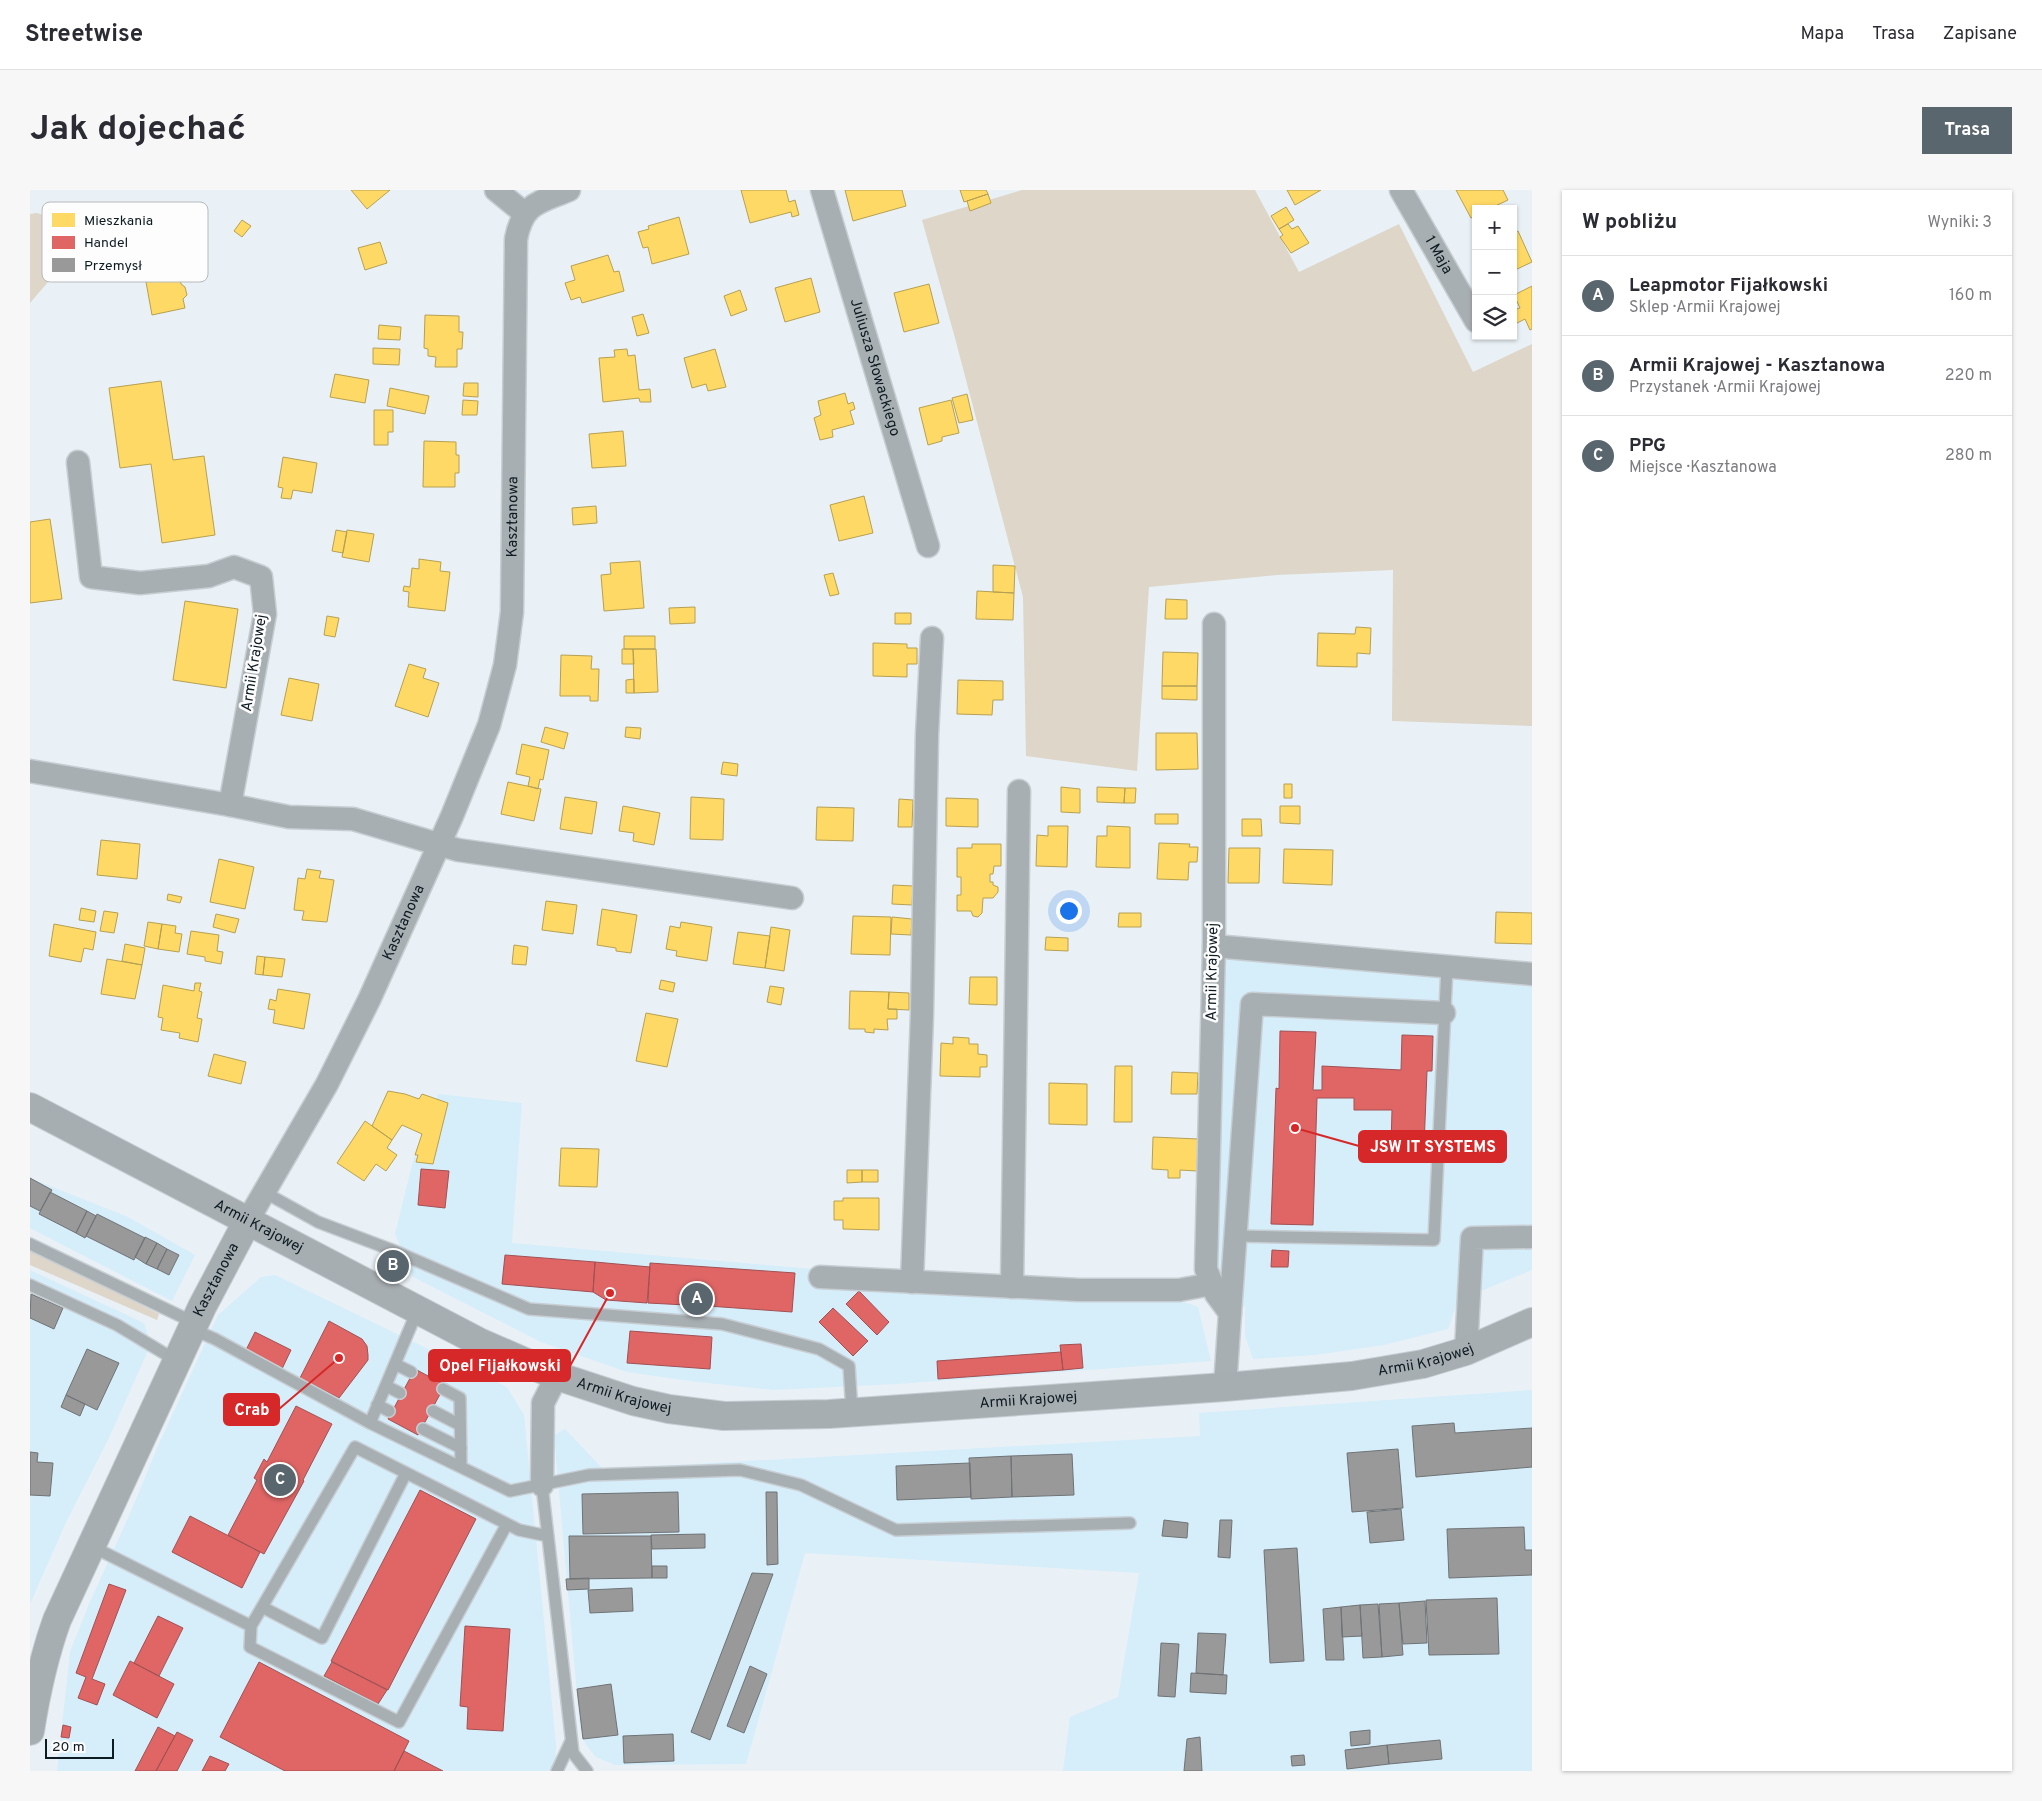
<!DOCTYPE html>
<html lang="pl">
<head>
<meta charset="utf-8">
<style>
	body { margin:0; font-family:Overpass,sans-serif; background:#f7f7f7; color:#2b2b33 }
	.controls { position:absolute; right:15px; top:15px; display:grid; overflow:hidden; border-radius:0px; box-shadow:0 1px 4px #0004 }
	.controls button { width:45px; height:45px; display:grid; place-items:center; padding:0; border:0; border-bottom:1px solid #e1e1e2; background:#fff; color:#2b2b33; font:25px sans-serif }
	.scale { position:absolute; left:15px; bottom:12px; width:69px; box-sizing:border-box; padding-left:5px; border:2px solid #0d1b23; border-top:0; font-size:14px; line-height:18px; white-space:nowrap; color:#0d1b23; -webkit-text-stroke:4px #fdfdfd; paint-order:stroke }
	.you { position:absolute; left:1038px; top:720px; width:18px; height:18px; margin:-12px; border:4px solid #fff; border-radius:50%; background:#1a73e8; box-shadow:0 0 0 8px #1a73e833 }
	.badge { display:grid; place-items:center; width:32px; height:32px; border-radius:50%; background:#5a666d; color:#fff; font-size:16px; font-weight:700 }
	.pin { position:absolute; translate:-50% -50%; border:2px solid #fff; box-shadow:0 1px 5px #0006 }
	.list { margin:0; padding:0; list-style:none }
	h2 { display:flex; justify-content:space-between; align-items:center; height:65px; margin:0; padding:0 20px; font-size:21px }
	h2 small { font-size:16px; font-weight:400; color:#7c7c81 }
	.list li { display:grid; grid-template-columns:32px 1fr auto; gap:15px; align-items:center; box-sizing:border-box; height:80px; padding:0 20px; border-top:1px solid #e1e1e2 }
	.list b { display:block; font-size:19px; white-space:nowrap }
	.list p { margin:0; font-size:16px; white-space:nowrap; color:#7c7c81 }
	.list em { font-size:16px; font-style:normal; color:#7c7c81 }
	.icon { flex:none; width:28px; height:28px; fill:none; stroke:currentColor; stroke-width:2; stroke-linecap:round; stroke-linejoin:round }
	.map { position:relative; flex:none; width:1502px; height:1581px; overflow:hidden; border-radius:0px }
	header { display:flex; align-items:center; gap:30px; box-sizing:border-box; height:70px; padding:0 25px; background:#fff; border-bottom:1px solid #e1e1e2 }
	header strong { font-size:24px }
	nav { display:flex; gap:28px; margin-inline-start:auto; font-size:18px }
	.intro { display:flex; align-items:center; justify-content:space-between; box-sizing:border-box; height:120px; padding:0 30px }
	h1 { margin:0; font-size:35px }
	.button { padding:12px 22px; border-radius:0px; background:#5a666d; color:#fff; font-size:18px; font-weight:700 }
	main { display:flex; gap:30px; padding:0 30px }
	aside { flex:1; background:#fff; border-radius:0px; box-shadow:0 1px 4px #0004 }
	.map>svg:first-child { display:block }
</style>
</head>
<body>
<header>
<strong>Streetwise</strong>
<nav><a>Mapa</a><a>Trasa</a><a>Zapisane</a></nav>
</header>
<div class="intro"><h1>Jak dojechać</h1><a class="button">Trasa</a></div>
<main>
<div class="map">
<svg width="1502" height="1581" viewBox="0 0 1502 1581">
	<rect width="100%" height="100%" fill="#e9f1f6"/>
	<path fill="#d6edfa" d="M1186,754L1502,773V1080L1446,1103H1430L1418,1139L1354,1155L1285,1165L1223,1169L1215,1146V1118L1196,1093L1175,1086Z
		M408,904L492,913L482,1053L784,1079L1052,1109L1154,1112L1168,1117L1181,1171L867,1194L743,1200L667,1192L597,1182L511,1152L383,1087L365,1044L384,967L391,968Z
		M0,988L98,1027L165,1065L142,1111L0,1038Z
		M0,1080L114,1133L121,1154L78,1250L37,1330L0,1414Z
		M245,1085L477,1197L494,1225L526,1555L525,1581H27L40,1462L59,1414L102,1319L128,1256L188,1125L231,1087Z
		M1502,1200V1581H1033L1040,1527L1088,1507L1109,1383L775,1363L716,1574L585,1575L566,1567L557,1556L553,1549L550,1538L524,1245L535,1239L573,1279L1170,1246L1169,1223Z"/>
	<path fill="#ddd6c9" d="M992,0H1225L1269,82L1369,34L1443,182L1502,154V536L1362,531L1363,380L1247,385L1119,397L1107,581L996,566L993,407L925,148L892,30Z
		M7,23L62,41L0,113V24Z
		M0,1058L129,1124L127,1130L0,1075Z"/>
	<path fill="#ffd966" stroke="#b6a052" d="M321,0H360L337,19Z
		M711,0H756L759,12L765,10L769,25L762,27L761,22L720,33Z
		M815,0H872L876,16L823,31Z
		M930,0H956L958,4L934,12Z
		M1257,0H1291L1265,15Z
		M1426,0H1473L1478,10L1459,19H1446V26L1441,28Z
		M958,4L961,13L940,21L937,11Z
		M1256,17L1264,30L1249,39L1241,26Z
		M649,27L659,64L622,74L618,57L613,58L608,42L619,39L618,36Z
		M212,30L221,36L212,47L204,41Z
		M1258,34L1262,39L1268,36L1279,53L1261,63L1250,47L1253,45L1249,39Z
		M1488,41L1502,72L1483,81V44Z
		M350,52L357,73L335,80L328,58Z
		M578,65L584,82L589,81L594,101L552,113L550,107L541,110L535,93L545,90L541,76Z
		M149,85L151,94L155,97L157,105L153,109L155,118L122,125L116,92Z
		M781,88L790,122L755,132L745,98Z
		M899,94L909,133L874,142L864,103Z
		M1502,96V139L1500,140L1495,129L1483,135V120L1490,118L1484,105Z
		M710,100L717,120L701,126L694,106Z
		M613,124L619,143L607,146L602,127Z
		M395,125L429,126V142H433L432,159H427V177H405L406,167L398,166V159L394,158Z
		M349,135L371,137L370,150L348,149Z
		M343,158L370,159L369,175L343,174Z
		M597,159L598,166L605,165L609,200L620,199L621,212H610L609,208L573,212L569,168L585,167L584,160Z
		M685,159L696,197L678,201L676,194L662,198L654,168Z
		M305,184L339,190L335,213L300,207Z
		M131,191L143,270L174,266L185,345L132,353L121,274L90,278L79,198Z
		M434,193H448V207L433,206Z
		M360,198L399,206L395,224L357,216Z
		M815,203L818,214L823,212L825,219L820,221L824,234L802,240L803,247L790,250L784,228L791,225L788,211Z
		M937,204L943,230L929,233L922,208Z
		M433,210L448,211L447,225H432Z
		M921,210L929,243L912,247V251L898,255L889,218Z
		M344,220H363V242H358V255H344Z
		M593,241L596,276L562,278L559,244Z
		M394,251L426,252V265H429V283H425V297H393Z
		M253,267L287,273L282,303L263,300L261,309L251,308L253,298L248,297Z
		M834,306L843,343L809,351L800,315Z
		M566,316L567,333L543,335L542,318Z
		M20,329L32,409L0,413V332Z
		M306,340L317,342L313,363L302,361Z
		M317,340L344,344L339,372L312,367Z
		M389,369L411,372L410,381L420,382L415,421L378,417L379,402L373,401L374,396L380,397L382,378L389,379Z
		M610,371L614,418L574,421L571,385L581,384L580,373Z
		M963,375L985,376L984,403L963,402Z
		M803,383L809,404L800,406L794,385Z
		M947,401L984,403L983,430L946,429Z
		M1136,409L1157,410V429H1135Z
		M155,411L208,419L196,498L143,490Z
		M665,417V433L640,434L639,418Z
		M865,423H881V434H865Z
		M297,426L309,428L305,447L294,445Z
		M1326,437L1341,438L1340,464L1327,463V477L1287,476L1288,443L1325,444Z
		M594,446H625V459H594Z
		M843,453L877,454V458H887V474H877V487L843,486Z
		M592,459H603L604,474H592Z
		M603,459H626L628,502L604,503Z
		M1133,462L1168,463L1167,496H1132Z
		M531,465L562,466L561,479H569L568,511H560V506H530Z
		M379,474L396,479L393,488L409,493L398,527L365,516Z
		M259,488L289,494L282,531L251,525Z
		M604,489V503H596V490Z
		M928,490L973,491V510H963L962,525L927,524Z
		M1132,496H1167V510L1132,509Z
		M515,537L538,543L534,559L511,552Z
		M596,537L611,538L610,549L595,547Z
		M1126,543H1167L1168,579L1126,580Z
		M492,554L519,560L513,590L510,589L508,599L498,596L500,587L486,584Z
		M693,572L708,574L707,586L691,584Z
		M478,592L511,599L504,631L471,624Z
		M1254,594H1262V608H1254Z
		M1031,597L1050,599V623L1031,622Z
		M1067,597L1095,598L1094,613L1067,612Z
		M1095,598H1106L1105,613H1094Z
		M535,607L567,612L562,644L530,639Z
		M661,607L694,609L693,650L660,649Z
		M916,608L948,609V637L916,636Z
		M869,609L883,610L882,637H868Z
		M593,616L630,623L624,655L603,651L604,643L589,641Z
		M1250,616H1270V634L1250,633Z
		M787,617L824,618L823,651L786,650Z
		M1125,624H1148V634H1125Z
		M1212,629H1231L1232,646H1212Z
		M1018,636H1038L1037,677L1006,676L1007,645L1018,646Z
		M1077,636L1100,637V678L1066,677L1067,646H1077Z
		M71,650L110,654L107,689L67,685Z
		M1129,653L1160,654L1159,657H1168L1167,672H1159L1158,690L1127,689Z
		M942,654H971V676H964L963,684H960V692H963V695L968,697V702L963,708H953L952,723L948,727L943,726L941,721H927V705H931V687H927V658H942Z
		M1199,658H1230L1229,693H1198Z
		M1254,659L1303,660L1302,695L1253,693Z
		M189,669L224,677L215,719L180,712Z
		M277,679L291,681L289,688L304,690L297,732L272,730L274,721L264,720L268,688L275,689Z
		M863,695L883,696L882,715L862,714Z
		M138,704L152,707L150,713L137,710Z
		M516,711L547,715L543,744L512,740Z
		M51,718L66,721L64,732L49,730Z
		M572,719L607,725L601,763L586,761V758L567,755Z
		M74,721L88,723L84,743L70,741Z
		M1466,722L1502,723V754L1465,753Z
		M1089,723H1111V737H1088Z
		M186,724L209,729L205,743L183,737Z
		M823,726L861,727L860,765L821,764Z
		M862,727L882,729L881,745L861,744Z
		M118,732L132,734L128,759L114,756Z
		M651,732L682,737L677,771L646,766L647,761L636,759L640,736L650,738Z
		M24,734L66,742L63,760L54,758L51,772L19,766Z
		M132,734L146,736L145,743L152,744L149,762L128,759Z
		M741,737L760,740L754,781L735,778Z
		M161,741L189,745L187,761L193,762L191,774L175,771V767L157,764Z
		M708,742L740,746L735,778L703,774Z
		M1016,747L1038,748V761L1015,760Z
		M95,754L115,758L112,775L92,771Z
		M484,755L498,757L496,775L482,774Z
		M227,766L235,767L233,785L225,784Z
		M235,767L255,769L252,787L233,785Z
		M77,769L112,775L105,809L71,804Z
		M940,787H967V815L939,814Z
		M631,790L645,793L643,802L629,799Z
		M165,793H171L169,801L172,802L167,828L172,829L168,852L149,848L150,843L131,840L133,828L128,827L133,795L164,801Z
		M740,796L754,798L751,815L737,812Z
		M248,799L280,804L274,839L243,833L245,820L238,819L240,809L246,811Z
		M820,801L859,802L858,819H867V829H857L858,840L844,839V843L835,842V839H819Z
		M859,802L879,803V820L858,819Z
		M616,823L648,829L637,877L606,871Z
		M923,847L939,848V854H948V864L957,865V877H950V887L910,886L911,853L923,854Z
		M184,864L216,872L211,894L178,886Z
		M1085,876H1102V932H1084Z
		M1142,882L1168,883L1167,904H1141Z
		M1019,893L1057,894V935L1019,934Z
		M358,901L375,904L389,909L392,904L418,913L403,974L386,972L388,965H385L392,944L372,935L362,950L342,936Z
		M335,931L362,950L357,958L367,965L356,981L346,974L334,991L307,973Z
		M1123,947L1168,949L1167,981L1150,980V988H1138V980L1122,979Z
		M531,958L569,959L567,997L529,996Z
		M817,980H832V992L817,993Z
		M832,980H848V992H832Z
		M813,1008H849V1040L813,1039V1030H804V1011H813Z"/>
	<path fill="#e06666" stroke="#a15052" d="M1250,841L1286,842L1283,900H1292V876L1371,880L1372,845L1403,846L1402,881H1397L1394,957L1361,955L1362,920H1324V908H1287L1283,1035L1241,1034L1246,898L1249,899Z
		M391,979L419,981L415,1018L388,1015Z
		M1242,1060L1259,1061L1258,1077H1241Z
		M475,1065L565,1072L563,1102L472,1094Z
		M565,1072L620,1077L617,1113L576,1110L563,1102Z
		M620,1073L765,1083L762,1122L678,1116L675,1123L659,1122L656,1115L618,1113Z
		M829,1101L859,1132L847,1145L816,1114Z
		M803,1118L838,1151L823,1166L789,1132Z
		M299,1131L332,1149L337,1156L338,1165V1170L309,1208L270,1188Z
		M600,1141L682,1147L680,1179L597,1173Z
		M225,1142L261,1160L251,1181L215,1162Z
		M1051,1154L1053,1178L1033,1180L1030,1155Z
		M1031,1162L1033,1180L908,1189L907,1171Z
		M385,1179L415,1195L388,1245L358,1229Z
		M266,1216L302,1234L273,1290L274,1291L234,1364L198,1345L227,1290L224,1288L234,1269L237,1272Z
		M390,1300L446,1329L358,1500L301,1471Z
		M160,1326L230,1362L212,1398L142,1362Z
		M79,1394L96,1400L62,1489L75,1494L67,1515L48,1508L56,1487L46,1483Z
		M128,1426L153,1438L129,1486L104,1473Z
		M435,1436L480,1439L473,1541L437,1539L438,1517L430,1516Z
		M100,1471L144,1494L127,1528L83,1505Z
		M229,1472L379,1551L364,1581H255L190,1547Z
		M302,1472L357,1500L348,1514L294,1486Z
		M33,1535L41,1537L39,1548L31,1547Z
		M128,1537L145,1546L126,1581H105Z
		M147,1542L163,1550L147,1581H126Z
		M374,1561L413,1581H364Z
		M180,1566L199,1574L195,1581H172Z"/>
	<path fill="#999" stroke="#6f7376" d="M0,988L22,1000L10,1021L0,1016Z
		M20,1002L57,1021L46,1043L9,1024Z
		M57,1021L66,1026L55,1048L46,1043Z
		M67,1024L115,1048L104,1070L56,1046Z
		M115,1047L127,1053L116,1074L105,1067Z
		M127,1053L137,1059L127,1079L116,1074Z
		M137,1059L149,1065L139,1085L127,1079Z
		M1,1104L33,1118L24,1139L0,1128Z
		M57,1159L89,1173L67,1220L36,1205Z
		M36,1205L55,1214L50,1226L31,1217Z
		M1424,1233L1425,1243L1502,1238V1277L1386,1287L1382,1236Z
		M1368,1259L1373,1318L1322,1322L1317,1263Z
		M0,1262L8,1263L7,1272L23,1273L20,1306L0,1305Z
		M1042,1264L1044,1305L982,1307L981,1266Z
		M981,1266L982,1307L941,1309L939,1268Z
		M940,1273L941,1307L867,1310L866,1276Z
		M648,1302L649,1342L553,1344L552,1304Z
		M736,1302H747L748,1374L737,1375Z
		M1371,1319L1374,1350L1340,1353L1337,1322Z
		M1134,1330L1158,1333L1157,1348L1132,1346Z
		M1190,1330H1202L1200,1368L1188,1367Z
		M1494,1337L1495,1360H1502V1385L1419,1388L1417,1339Z
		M675,1344V1358L622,1359L621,1345Z
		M539,1346H621L622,1388L540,1389Z
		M1267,1358L1274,1471L1240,1473L1234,1360Z
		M622,1376H637V1388H622Z
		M722,1383L743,1384L680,1550L661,1542Z
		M559,1388V1399L537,1400L536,1389Z
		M602,1398L603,1421L560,1423L558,1400Z
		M1467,1408L1469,1464L1399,1465L1396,1410Z
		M1395,1411L1397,1453L1373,1454L1369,1413Z
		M1369,1413L1373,1465L1352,1467L1349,1414Z
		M1348,1414L1352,1467L1333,1468L1330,1415Z
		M1330,1415L1332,1446L1312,1447L1311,1417Z
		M1311,1417L1314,1470H1296L1293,1419Z
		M1168,1443L1196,1444L1193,1485L1166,1483Z
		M1131,1453L1149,1454L1145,1507L1128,1506Z
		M720,1476L737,1484L714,1543L697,1536Z
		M1161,1483L1197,1485L1196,1504L1160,1502Z
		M581,1494L588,1545L553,1549L547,1499Z
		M1340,1540V1554L1321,1556L1320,1542Z
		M643,1544L644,1571L594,1573L593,1546Z
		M1170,1547L1172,1581H1154L1157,1549Z
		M1410,1550L1412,1569L1359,1574L1357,1555Z
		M1357,1555L1359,1574L1317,1579L1315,1560Z
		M1274,1565L1275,1575L1262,1576L1261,1566Z"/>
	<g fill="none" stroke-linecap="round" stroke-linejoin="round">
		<defs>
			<path id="lane" d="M234,1002L288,1032L362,1060L499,1119L692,1134L789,1159L819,1176L822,1222
				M1206,1046L1404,1050L1417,777
				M0,1054L165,1133
				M0,1095L87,1135L147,1171
				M388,1119L340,1233L480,1301L559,1285L710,1280L771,1295L866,1340L1100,1333
				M162,1139L185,1149L340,1233
				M365,1174L381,1182
				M356,1196L370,1203
				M413,1199L430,1208L431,1277
				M347,1215L359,1221
				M403,1221L430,1235
				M393,1239L431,1258
				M512,1295L543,1563L557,1581
				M61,1356L221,1436L325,1257L489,1340L518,1346
				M232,1417L292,1448L376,1283
				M221,1436L220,1457L369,1532L477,1334
				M527,1581L541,1551"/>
			<g id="street">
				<path d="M466,0L494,23"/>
				<path id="s1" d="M792,0L898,356"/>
				<path id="s2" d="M1371,0L1446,131"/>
				<path d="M48,272L61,387L110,393L179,386L204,377L231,387L235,424L200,615"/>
				<path d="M1184,434V756L1176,1079L1186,1104L1200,1123L1195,1197"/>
				<path d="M0,581L200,615L259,627L323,629L428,660L762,708"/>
				<path d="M1184,756L1502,784"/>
				<path id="s3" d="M218,1030L297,894L339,810L422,626L459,535L475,475L482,422L486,49C493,13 508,13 539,0"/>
				<path d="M790,1087L1049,1100H1149L1182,1094"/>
				<path d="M882,1092L892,824L897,545L902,448"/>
				<path d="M982,1097L989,601"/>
				<path d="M1200,1123L1222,814L1414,823"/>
				<path d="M1436,1161L1442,1048L1502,1047"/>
				<path d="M512,1295L513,1213L527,1186"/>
			</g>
			<g id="secondary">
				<path id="s4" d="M0,917L449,1152L527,1186L603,1211L639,1219L694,1226L799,1224L1195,1197L1322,1186L1393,1174L1436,1161L1502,1132"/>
				<path id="s5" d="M0,1541C6,1503 14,1466 27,1430L172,1117L218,1030"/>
			</g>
		</defs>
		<use href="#lane" stroke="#c7ced3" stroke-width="14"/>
		<use href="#street" stroke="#c7ced3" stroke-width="25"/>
		<use href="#secondary" stroke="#c7ced3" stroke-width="30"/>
		<use href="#lane" stroke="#a8afb2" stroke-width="11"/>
		<use href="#street" stroke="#a8afb2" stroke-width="22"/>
		<use href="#secondary" stroke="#a7aeb2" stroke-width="28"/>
	</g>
	<g text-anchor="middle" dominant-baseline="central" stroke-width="5" stroke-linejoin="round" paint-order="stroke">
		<g font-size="15" fill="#0d1b23" stroke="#fdfdfd">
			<text stroke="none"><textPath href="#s2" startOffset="75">1 Maja</textPath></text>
			<text stroke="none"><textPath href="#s1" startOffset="185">Juliusza Słowackiego</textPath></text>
			<text stroke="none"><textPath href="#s3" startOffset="762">Kasztanowa</textPath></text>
			<text transform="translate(225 473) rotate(-81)">Armii Krajowej</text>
			<text stroke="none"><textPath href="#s3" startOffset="336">Kasztanowa</textPath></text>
			<text transform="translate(1183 782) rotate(-89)">Armii Krajowej</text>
			<text stroke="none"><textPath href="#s4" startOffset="258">Armii Krajowej</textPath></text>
			<text stroke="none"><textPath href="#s5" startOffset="490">Kasztanowa</textPath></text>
			<text stroke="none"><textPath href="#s4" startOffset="1469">Armii Krajowej</textPath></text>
			<text stroke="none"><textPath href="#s4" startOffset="662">Armii Krajowej</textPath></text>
			<text stroke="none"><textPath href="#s4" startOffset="1069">Armii Krajowej</textPath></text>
		</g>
	</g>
	<rect x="12" y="12" width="166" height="80" rx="8" fill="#fdfdfd" stroke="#b5b9bc" stroke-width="1"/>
	<rect x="22" y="23" width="23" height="14" fill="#ffd966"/>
	<rect x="22" y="46" width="23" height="13" fill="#e06666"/>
	<rect x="22" y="68" width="23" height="14" fill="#999"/>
	<g font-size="14" fill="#0d1b23">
		<text x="54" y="35">Mieszkania</text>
		<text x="54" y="57">Handel</text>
		<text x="54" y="80">Przemysł</text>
	</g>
	<path fill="none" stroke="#d62828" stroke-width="2" d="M1265 938L1329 956M580 1103L540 1176M309 1168L249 1219"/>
	<g fill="#d62828" stroke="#fdfdfd" stroke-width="2">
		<circle cx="1265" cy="938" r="5"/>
		<circle cx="580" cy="1103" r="5"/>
		<circle cx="309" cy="1168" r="5"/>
	</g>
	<g fill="#d62828" stroke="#d62828" stroke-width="2">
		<rect x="1329" y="941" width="147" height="31" rx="5"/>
		<rect x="399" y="1160" width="141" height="31" rx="5"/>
		<rect x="194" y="1204" width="55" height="31" rx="5"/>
	</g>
	<g font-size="16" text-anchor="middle" font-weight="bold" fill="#fff">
		<text x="1403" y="962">JSW IT SYSTEMS</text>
		<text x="470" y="1181">Opel Fijałkowski</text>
		<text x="222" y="1225">Crab</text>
	</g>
</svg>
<div class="controls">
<button>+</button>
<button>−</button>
<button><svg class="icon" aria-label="layers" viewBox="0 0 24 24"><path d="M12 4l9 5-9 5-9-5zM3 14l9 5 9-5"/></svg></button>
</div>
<div class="scale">20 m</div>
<div class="you"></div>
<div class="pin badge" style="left:667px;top:1109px">A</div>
<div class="pin badge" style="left:363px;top:1076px">B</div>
<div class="pin badge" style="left:250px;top:1290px">C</div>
</div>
<aside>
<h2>W pobliżu<small>Wyniki: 3</small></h2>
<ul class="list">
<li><span class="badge">A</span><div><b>Leapmotor Fijałkowski</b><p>Sklep · Armii Krajowej</p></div><em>160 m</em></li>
<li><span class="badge">B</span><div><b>Armii Krajowej - Kasztanowa</b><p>Przystanek · Armii Krajowej</p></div><em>220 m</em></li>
<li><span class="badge">C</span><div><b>PPG</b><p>Miejsce · Kasztanowa</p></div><em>280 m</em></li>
</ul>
</aside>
</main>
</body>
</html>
